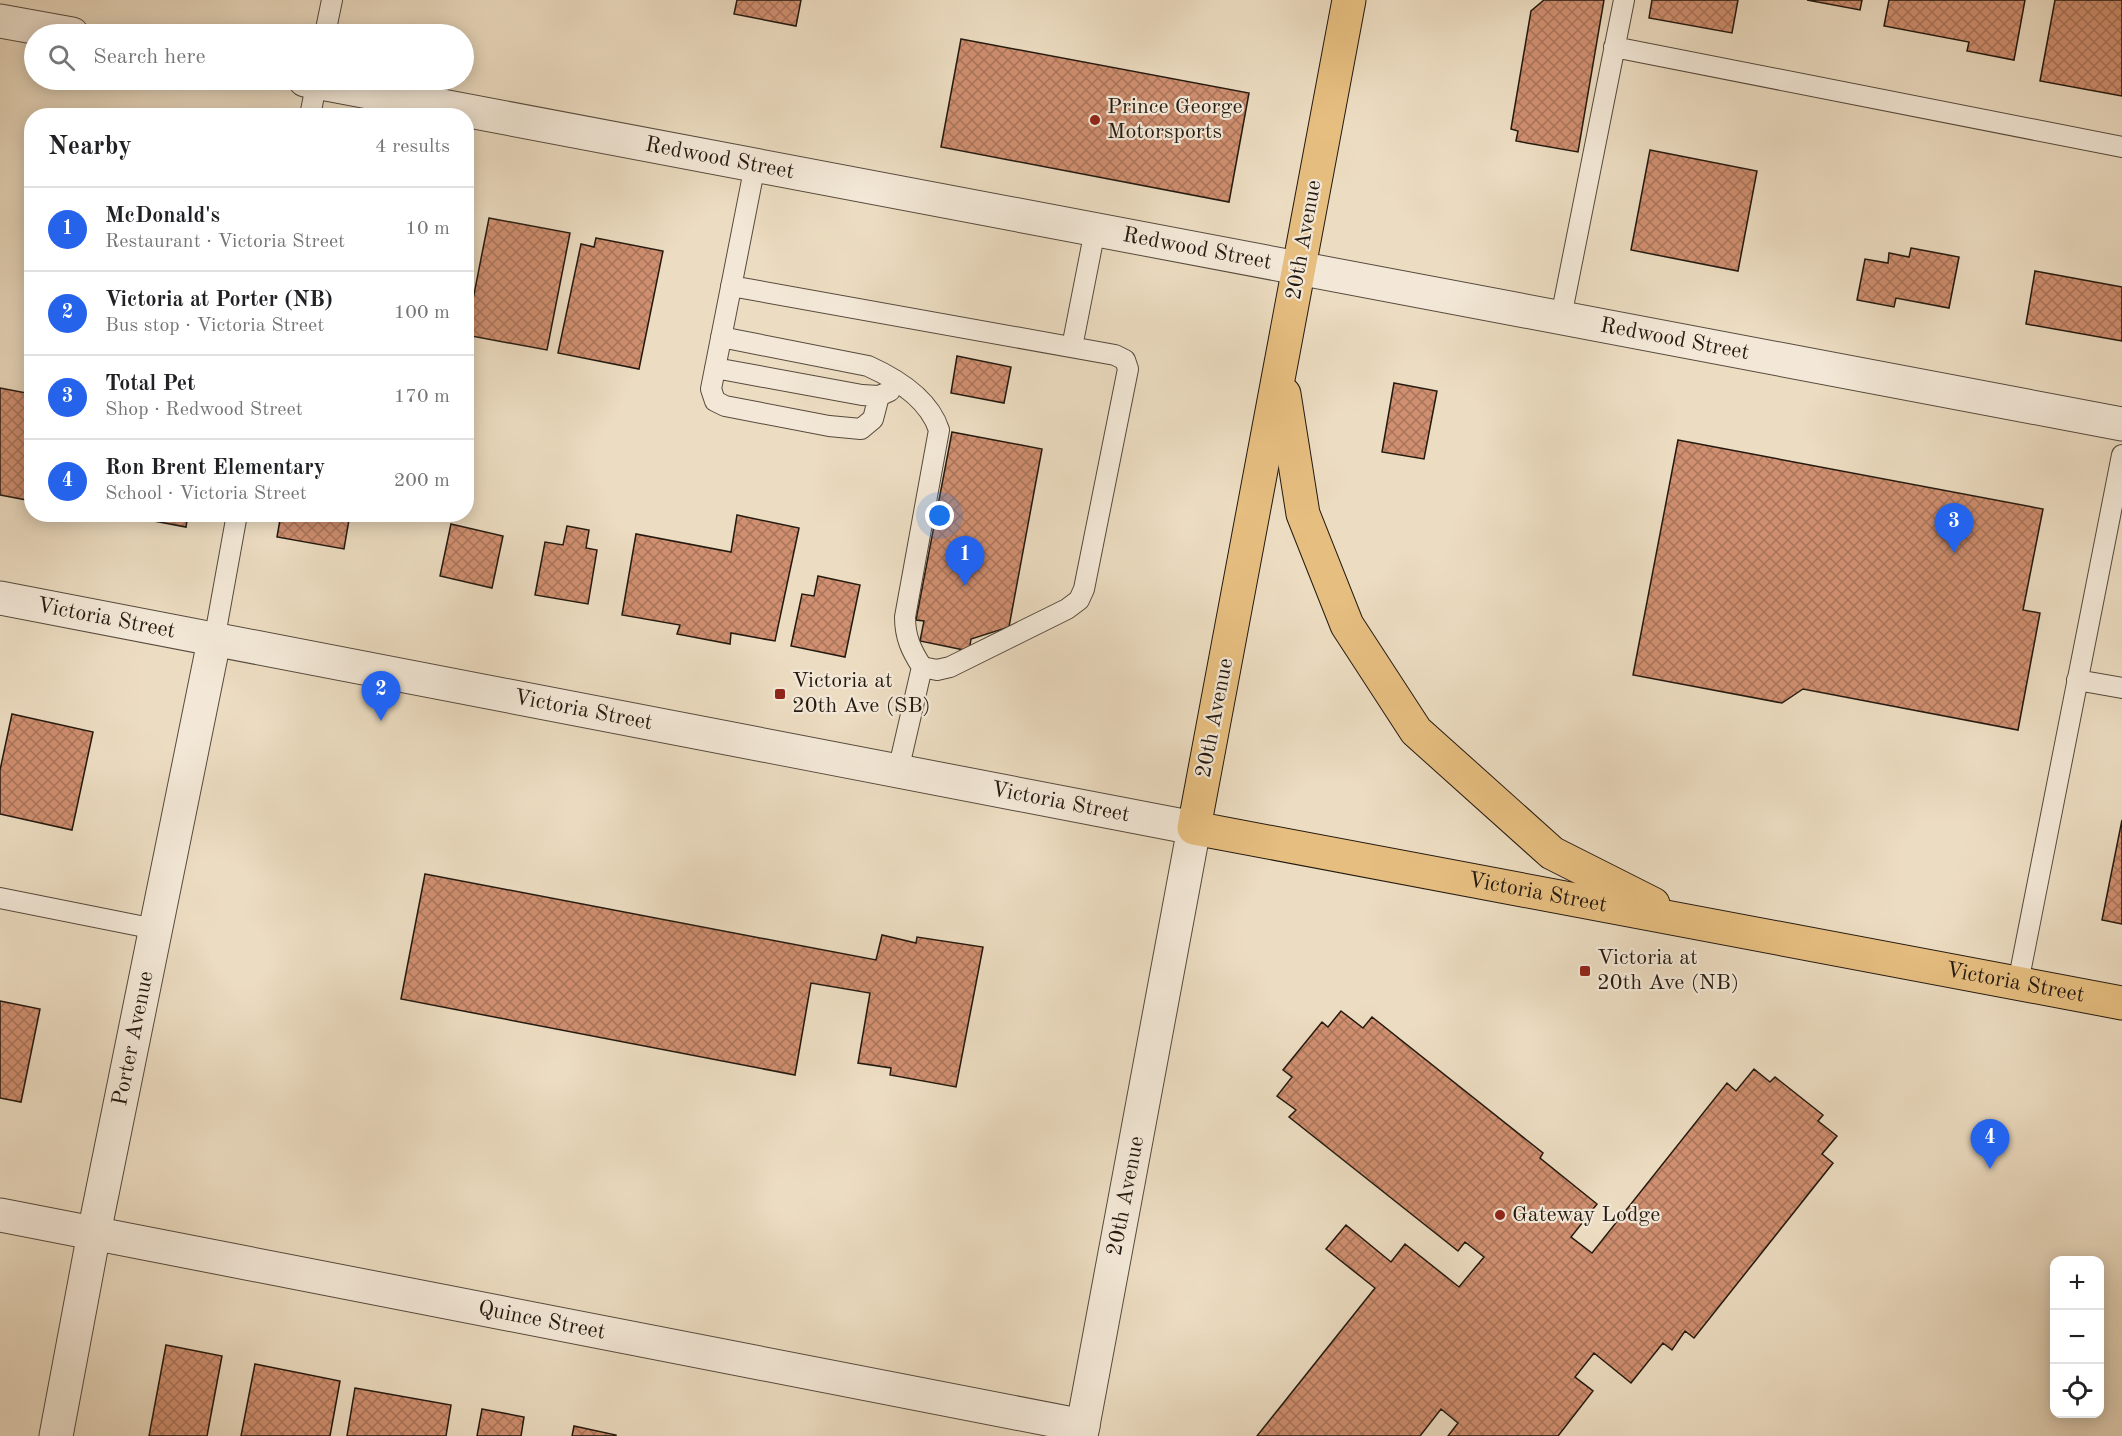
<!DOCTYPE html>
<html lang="en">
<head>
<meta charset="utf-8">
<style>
	body { margin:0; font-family:"Old Standard TT",serif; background:#f2f2f2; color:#202124 }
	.controls { position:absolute; right:18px; bottom:18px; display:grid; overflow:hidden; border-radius:12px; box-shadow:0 3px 15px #0003 }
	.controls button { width:54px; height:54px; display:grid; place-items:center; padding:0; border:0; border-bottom:2px solid #e0e0e0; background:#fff; color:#202124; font:30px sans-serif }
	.you { position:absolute; left:940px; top:516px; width:21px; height:21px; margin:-15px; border:4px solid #fff; border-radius:50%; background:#1a73e8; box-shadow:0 0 0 9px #1a73e833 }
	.badge { display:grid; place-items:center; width:39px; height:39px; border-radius:50%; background:#2563eb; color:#fff; font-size:20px; font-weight:700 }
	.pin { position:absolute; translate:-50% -50px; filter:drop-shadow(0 2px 3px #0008) }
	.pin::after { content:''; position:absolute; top:32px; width:21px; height:18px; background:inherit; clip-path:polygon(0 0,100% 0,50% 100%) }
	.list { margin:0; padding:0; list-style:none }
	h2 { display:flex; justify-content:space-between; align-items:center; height:78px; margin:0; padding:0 24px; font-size:26px }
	h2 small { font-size:20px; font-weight:400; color:#757577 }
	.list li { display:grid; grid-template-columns:39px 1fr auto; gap:18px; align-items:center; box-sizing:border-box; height:84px; padding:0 24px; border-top:2px solid #e0e0e0 }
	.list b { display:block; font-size:22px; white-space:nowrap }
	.list p { margin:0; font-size:20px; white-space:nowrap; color:#757577 }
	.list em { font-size:20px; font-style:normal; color:#757577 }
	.icon { flex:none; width:33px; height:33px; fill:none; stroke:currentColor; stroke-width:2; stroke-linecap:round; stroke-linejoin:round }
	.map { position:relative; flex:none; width:2122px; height:1436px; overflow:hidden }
	.search { position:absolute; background:#fff; box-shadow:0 3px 15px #0003; left:24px; top:24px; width:450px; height:66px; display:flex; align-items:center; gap:15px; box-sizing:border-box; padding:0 21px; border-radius:33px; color:#757577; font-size:22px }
	.panel { position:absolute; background:#fff; box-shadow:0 3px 15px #0003; left:24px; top:108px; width:450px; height:414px; border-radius:24px }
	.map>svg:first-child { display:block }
</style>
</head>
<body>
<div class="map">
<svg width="2122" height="1436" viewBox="0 0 2122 1436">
	<defs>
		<pattern id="building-cross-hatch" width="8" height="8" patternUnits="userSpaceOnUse" patternTransform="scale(1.5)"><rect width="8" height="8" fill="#d08f70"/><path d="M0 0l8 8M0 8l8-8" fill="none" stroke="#a8745a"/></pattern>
	</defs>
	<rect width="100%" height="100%" fill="#ecdcc1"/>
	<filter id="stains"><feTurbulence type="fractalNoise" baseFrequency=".00333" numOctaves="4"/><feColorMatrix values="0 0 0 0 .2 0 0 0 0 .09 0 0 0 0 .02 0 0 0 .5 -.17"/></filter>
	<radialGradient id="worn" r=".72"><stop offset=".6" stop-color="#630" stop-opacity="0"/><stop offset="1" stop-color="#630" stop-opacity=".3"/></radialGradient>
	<path fill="url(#building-cross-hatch)" stroke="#23190f" stroke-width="1.5" d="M737,0H801L796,26L734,14Z
		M1544,0H1604L1578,152L1516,141L1518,131L1511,129L1531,11Z
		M1652,0H1738L1732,33L1649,18Z
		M1807,0H1862L1860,10Z
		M1889,0H2025L2014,60L1967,51L1969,42L1884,26Z
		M2055,0H2122V96L2040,81Z
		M961,39L1249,93L1229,202L941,147Z
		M1650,150L1757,171L1738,271L1631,250Z
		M489,218L570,233L547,350L466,335Z
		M596,238L663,251L639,369L558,353L581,244L594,247Z
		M1911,248L1959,257L1949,308L1896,298L1894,307L1857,300L1865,259L1888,263L1889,253L1909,257Z
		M2035,271L2122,287V341L2026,324Z
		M957,356L1011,367L1004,403L951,393Z
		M1394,383L1437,391L1424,459L1382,452Z
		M0,388L32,394V501L0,495Z
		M952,432L1042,449L1009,627L971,639L969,651L920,641L924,621L916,620Z
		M1678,440L2043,509L2023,610L2040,613L2018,730L1803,689L1782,703L1633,675Z
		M117,514H188L186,527Z
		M281,514H350L344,549L277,537Z
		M737,515L799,528L775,641L731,633L730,644L677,634L680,625L622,615L636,534L731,552Z
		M451,524L503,536L492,588L440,576Z
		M567,526L589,530L586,548L597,550L588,604L535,595L545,542L563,545Z
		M818,576L860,585L845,657L791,646L802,594L814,596Z
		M12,714L93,732L72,830L0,814V770Z
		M2122,820V924L2102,920Z
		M425,874L876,960L882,935L916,943L917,937L983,947L956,1087L890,1075L891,1068L858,1063L870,993L811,983L795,1075L401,999Z
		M0,1001L40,1009L21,1102L0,1098Z
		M1341,1011L1363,1028L1372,1017L1543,1153L1540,1158L1597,1204L1571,1237L1592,1253L1727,1083L1736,1091L1754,1069L1770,1082L1775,1077L1823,1115L1818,1121L1837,1136L1822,1154L1833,1163L1694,1338L1685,1331L1672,1350L1663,1343L1631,1383L1594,1353L1575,1377L1593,1391L1558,1436H1448L1458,1423L1441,1409L1420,1436H1257L1375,1288L1326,1249L1346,1225L1391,1262L1405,1244L1459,1287L1484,1257L1465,1242L1458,1251L1289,1117L1296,1110L1277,1096L1292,1077L1283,1070L1322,1022L1328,1027Z
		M166,1345L222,1356L207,1436H149Z
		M255,1364L340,1381L330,1436H241Z
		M355,1388L451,1405L446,1436H347Z
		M482,1409L524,1417L521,1436H477Z
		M574,1426L616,1435V1436H572Z"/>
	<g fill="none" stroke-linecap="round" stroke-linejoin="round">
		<defs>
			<path id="service" d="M325,34L332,0
				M1614,47L2122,147
				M310,116L317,80
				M755,165L711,389L715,401L725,406L829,426L861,429L873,419L879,396
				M731,286L1115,355L1125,360L1128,369L1084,589L1079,600L1067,609L950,667L937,670L922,667
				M1561,317L1624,0
				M721,337L868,366C897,379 929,399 939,430L905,617C905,637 911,650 922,667L898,771
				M1072,347L1095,230
				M715,368L862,395L879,396L890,391
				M214,641L237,514
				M2077,680L2122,688
				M0,898L155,929
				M2018,983L2122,455"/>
			<g id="minor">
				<path d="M0,21L72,34"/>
				<path id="s1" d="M305,80L2122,424"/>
				<path id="s2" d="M0,1215L1083,1426"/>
				<path id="s3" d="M56,1436L94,1233L214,641"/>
			</g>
			<g id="tertiary">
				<path id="s4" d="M0,598L1194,828L1081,1436"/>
			</g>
			<g id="trunk">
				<path id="s5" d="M1349,0L1194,828L2122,1003"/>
				<path d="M1284,394L1303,514L1347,625L1416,731L1552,853L1653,904"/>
			</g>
		</defs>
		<use href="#service" stroke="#554a3c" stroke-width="22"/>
		<use href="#minor" stroke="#554a3c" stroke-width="35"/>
		<use href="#tertiary" stroke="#554a3c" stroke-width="35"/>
		<use href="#trunk" stroke="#23190f" stroke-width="35"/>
		<use href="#service" stroke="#f3e8d7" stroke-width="20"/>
		<use href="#minor" stroke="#f3e8d7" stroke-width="33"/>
		<use href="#tertiary" stroke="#f3e8d7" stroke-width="33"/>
		<use href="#trunk" stroke="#e6be80" stroke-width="33"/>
	</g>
	<g fill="#8f2418" stroke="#f3e8d7" stroke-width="2">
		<circle cx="1095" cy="120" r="6"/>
		<rect x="774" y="688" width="12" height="12" rx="3"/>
		<rect x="1579" y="965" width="12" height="12" rx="3"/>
		<circle cx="1500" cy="1215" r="6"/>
	</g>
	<g text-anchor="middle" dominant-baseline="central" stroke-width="4.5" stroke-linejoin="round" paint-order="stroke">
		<g font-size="22" fill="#23190f" stroke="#f3e8d7" text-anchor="start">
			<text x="1107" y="107">Prince George<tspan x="1107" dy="25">Motorsports</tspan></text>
			<text x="792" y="681">Victoria at<tspan x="792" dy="25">20th Ave (SB)</tspan></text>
			<text x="1597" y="958">Victoria at<tspan x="1597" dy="25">20th Ave (NB)</tspan></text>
			<text x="1512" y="1215">Gateway Lodge</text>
		</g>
		<g font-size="22" fill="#23190f" stroke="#f3e8d7">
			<text stroke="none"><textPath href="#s1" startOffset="422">Redwood Street</textPath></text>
			<text transform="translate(1304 240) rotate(-80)">20th Avenue</text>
			<text stroke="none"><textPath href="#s1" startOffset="908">Redwood Street</textPath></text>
			<text stroke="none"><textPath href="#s1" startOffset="1394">Redwood Street</textPath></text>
			<text stroke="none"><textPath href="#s4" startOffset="108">Victoria Street</textPath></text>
			<text stroke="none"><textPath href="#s4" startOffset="594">Victoria Street</textPath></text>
			<text transform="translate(1215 718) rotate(-79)">20th Avenue</text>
			<text stroke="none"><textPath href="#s4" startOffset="1080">Victoria Street</textPath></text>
			<text stroke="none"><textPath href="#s5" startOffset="1192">Victoria Street</textPath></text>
			<text stroke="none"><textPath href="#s5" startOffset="1678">Victoria Street</textPath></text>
			<text stroke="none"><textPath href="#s3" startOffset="405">Porter Avenue</textPath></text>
			<text transform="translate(1126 1196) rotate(-79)">20th Avenue</text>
			<text stroke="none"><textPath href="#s2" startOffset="552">Quince Street</textPath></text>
		</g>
	</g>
	<rect width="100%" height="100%" filter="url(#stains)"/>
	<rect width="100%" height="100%" fill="url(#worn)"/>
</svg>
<div class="controls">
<button>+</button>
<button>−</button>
<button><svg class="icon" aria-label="locate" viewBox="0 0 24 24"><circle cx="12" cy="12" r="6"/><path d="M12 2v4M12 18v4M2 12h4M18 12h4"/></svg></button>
</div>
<div class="you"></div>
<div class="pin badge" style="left:965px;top:586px">1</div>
<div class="pin badge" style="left:381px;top:721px">2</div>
<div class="pin badge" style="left:1954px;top:553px">3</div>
<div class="pin badge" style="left:1990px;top:1169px">4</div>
<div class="search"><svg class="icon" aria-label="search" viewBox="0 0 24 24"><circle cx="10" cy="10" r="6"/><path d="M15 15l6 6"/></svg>Search here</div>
<section class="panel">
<h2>Nearby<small>4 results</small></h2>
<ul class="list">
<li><span class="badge">1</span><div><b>McDonald's</b><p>Restaurant · Victoria Street</p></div><em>10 m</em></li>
<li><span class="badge">2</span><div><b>Victoria at Porter (NB)</b><p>Bus stop · Victoria Street</p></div><em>100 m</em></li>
<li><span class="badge">3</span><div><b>Total Pet</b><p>Shop · Redwood Street</p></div><em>170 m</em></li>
<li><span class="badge">4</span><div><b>Ron Brent Elementary</b><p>School · Victoria Street</p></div><em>200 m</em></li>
</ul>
</section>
</div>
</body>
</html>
